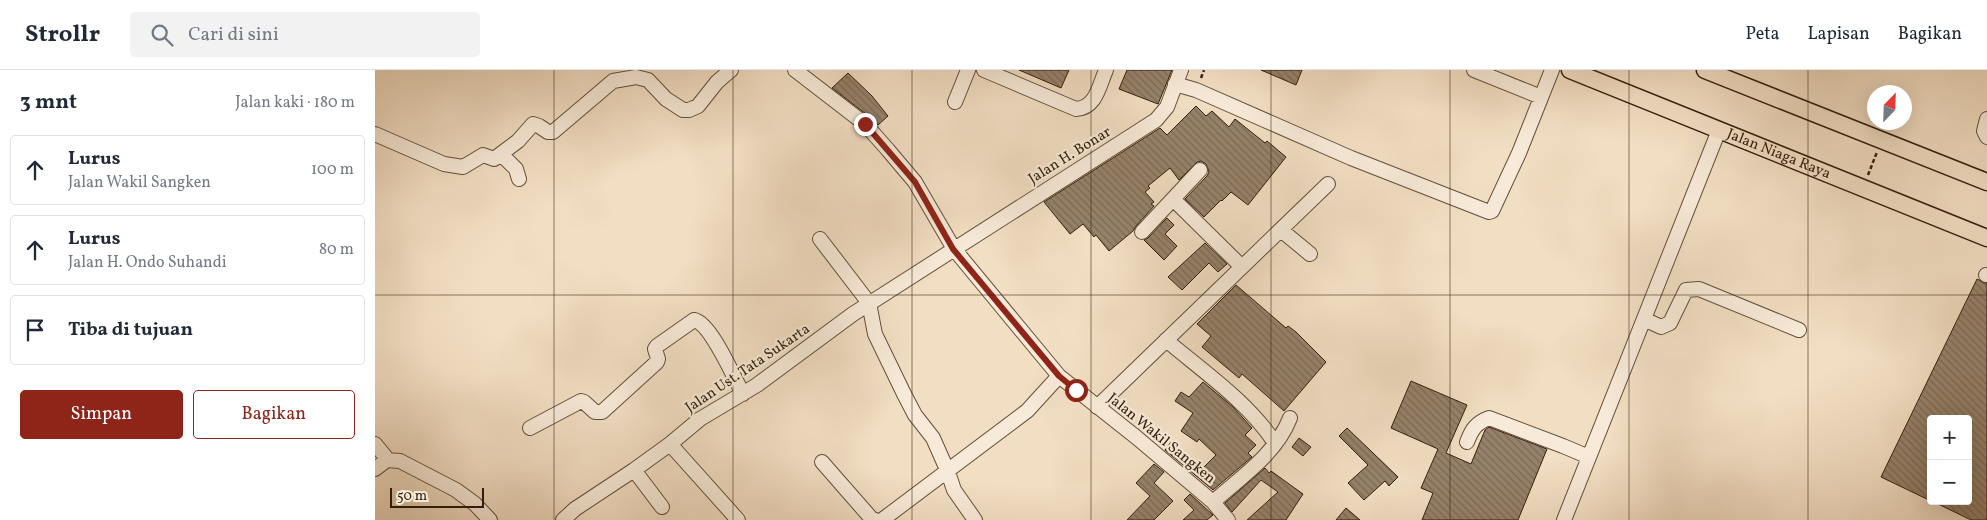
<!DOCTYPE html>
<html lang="id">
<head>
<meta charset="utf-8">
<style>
	body { margin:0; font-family:Vollkorn,serif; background:#f2f2f3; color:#1f2937 }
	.controls { position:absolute; right:15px; bottom:15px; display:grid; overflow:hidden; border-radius:5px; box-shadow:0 5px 20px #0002 }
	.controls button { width:45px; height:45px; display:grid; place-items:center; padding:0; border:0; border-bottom:1px solid #e0e1e3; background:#fff; color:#1f2937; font:25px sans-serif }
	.compass { position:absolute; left:1492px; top:15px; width:45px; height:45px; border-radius:50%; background:#fff; box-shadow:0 5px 20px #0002; rotate:23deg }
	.scale { position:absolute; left:15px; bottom:12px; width:94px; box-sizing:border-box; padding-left:5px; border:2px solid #331f0c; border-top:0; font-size:14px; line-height:18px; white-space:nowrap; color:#331f0c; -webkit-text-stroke:4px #f7ead8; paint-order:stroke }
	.stop { position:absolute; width:15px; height:15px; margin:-11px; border:4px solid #8f2418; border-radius:50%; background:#fff }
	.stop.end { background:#8f2418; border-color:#fff; box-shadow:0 1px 5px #0008 }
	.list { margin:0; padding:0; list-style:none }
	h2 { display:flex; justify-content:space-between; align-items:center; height:65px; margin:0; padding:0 20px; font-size:21px }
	h2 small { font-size:16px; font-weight:400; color:#747a83 }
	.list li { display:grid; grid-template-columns:32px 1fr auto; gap:15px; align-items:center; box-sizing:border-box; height:70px; margin:0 10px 10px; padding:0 10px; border:1px solid #e0e1e3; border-radius:5px }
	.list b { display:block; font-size:19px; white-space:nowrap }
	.list p { margin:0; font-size:16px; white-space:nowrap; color:#747a83 }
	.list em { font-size:16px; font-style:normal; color:#747a83 }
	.actions { display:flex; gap:10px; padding:15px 20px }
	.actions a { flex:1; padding:11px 0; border:1px solid #8f2418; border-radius:5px; text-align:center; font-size:18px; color:#8f2418 }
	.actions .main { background:#8f2418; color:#fff }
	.icon { flex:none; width:28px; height:28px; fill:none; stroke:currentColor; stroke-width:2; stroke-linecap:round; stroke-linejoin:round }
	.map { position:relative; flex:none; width:1612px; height:450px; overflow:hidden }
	header { display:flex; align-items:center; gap:30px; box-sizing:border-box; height:70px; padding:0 25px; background:#fff; border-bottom:1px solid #e0e1e3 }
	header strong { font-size:24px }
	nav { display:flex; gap:28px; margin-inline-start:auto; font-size:18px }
	.search { width:350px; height:45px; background:#f2f2f3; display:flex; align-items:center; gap:12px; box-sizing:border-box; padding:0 18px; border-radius:5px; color:#747a83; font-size:19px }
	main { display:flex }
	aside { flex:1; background:#fff }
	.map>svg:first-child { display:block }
</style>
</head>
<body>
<header>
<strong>Strollr</strong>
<div class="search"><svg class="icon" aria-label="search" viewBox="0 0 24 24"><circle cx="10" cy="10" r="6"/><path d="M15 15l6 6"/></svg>Cari di sini</div>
<nav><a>Peta</a><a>Lapisan</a><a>Bagikan</a></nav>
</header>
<main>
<aside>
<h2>3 mnt<small>Jalan kaki · 180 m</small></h2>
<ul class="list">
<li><svg class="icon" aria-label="ahead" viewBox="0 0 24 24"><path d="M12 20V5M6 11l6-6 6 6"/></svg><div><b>Lurus</b><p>Jalan Wakil Sangken</p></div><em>100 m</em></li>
<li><svg class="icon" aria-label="ahead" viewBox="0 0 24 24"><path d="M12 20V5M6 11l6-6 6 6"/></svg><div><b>Lurus</b><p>Jalan H. Ondo Suhandi</p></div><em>80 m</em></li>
<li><svg class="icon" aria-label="arrive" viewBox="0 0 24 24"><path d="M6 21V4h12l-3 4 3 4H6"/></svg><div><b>Tiba di tujuan</b></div></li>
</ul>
<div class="actions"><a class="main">Simpan</a><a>Bagikan</a></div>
</aside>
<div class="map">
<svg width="1612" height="450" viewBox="0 0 1612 450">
	<defs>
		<pattern id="building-back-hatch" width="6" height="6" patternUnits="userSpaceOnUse" patternTransform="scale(1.25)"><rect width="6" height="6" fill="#96826b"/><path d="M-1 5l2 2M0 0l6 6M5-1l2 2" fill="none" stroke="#7b6a56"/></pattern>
	</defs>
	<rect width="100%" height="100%" fill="#f2dec3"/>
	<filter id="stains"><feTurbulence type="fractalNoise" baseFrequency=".004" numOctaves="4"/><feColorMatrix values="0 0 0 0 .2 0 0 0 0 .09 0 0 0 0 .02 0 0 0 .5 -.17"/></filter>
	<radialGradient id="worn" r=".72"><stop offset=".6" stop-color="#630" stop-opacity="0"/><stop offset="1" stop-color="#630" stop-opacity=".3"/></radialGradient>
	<path fill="url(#building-back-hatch)" stroke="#331f0c" d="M644,0H694L686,18Z
		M752,0H797L783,34L744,19Z
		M886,0H927L921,15Z
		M473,3L497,26L513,46L503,55L495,47L457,18Z
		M821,36L831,46L837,41L854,57L860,49L890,73L892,71L911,87L873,135L856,122L847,131L846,130L829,147L810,129L832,106L834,102L831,94L826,91L822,92L804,110L795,98L773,116L775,118L770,122L779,132L776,134L779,136L761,156L758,161L734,181L721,165L719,167L708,154L695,164L669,132L785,58L792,65Z
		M792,148L799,155L790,164L802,176L789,190L769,170L773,168Z
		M830,173L852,194L843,202L834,193L807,220L793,207Z
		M1602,209L1612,214V450H1596L1557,431H1593V349H1556V431L1506,407Z
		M861,215L911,258L913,256L921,262L951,292L909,341L867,304L864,308L827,277L836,266L822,254Z
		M1036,311L1092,335L1071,383L1096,394L1110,360L1114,357L1172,379L1143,450H1047L1058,423L1046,418L1063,379L1016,358Z
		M828,312L858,337L877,358L870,365L881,375L873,383L877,387L838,420L790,380L796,372L826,400L841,385L824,369L822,372L806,361L818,343L800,331L806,322L814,327Z
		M972,358L1023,407L1014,416L1010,411L989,430L973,413L993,395L964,366Z
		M924,368L936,377L928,386L917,377Z
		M779,394L789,402L779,413L798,431L779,450H752L775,426L761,413Z
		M890,398L894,403L896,401L928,424L911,450H872L903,422L886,410L857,442L850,433Z
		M815,424L838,445L832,450H808L819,440L809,430Z
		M971,438L985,450H961Z"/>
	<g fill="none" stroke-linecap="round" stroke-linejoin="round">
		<defs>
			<path id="minor" d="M420,0L490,54L513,80L540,112L579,179L684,306L761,367L838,432L853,450
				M609,0L701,39C721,38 724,16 731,0
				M1099,0L1166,27
				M800,14L821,20L976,88L1114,142L1117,141L1144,83L1177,0
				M580,32L593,0
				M1612,49L1609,61L1612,67
				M0,64L69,94L88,97L108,85L119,89L143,71L158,54L164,56L173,62H178L238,11L261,7L273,10L291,29L308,40H314L323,36L342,12L356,0
				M126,84L141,99L144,109
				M798,129L867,197
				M906,160L935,184
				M767,162L825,100
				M445,169L494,233L500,264L529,324L540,345L558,368L573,402L579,420L600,450
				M1611,205H1612
				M1269,249L1286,257L1295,253L1311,220L1324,219L1424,260
				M791,270C829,302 873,332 900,373
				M722,337L953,114
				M155,358L206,331L209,332L220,342H227L282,292L283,289L280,279L282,276L319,250C336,253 359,308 368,324
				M1092,372C1097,359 1101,353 1114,348L1188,376L1214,387
				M0,374L13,390
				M295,374L363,450
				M447,392L496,448L500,450
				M0,399L12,390L25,391L81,420L100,434L115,450
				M259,400L287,437
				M838,432C866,407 901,384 915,348
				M188,450L200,439L259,400L295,374L325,349L382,315L478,244L781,50L792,37L806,0
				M507,450L652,341L684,306
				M1189,450L1344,60"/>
			<g id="major">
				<path id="s1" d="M1195,0L1612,168"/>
				<path d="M1330,0L1612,112"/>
			</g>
		</defs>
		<use href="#minor" stroke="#634f3a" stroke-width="16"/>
		<use href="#major" stroke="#331f0c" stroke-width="19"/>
		<path stroke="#331f0c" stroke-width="2.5" stroke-dasharray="4 2.5" stroke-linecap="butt" d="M826,8L829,0
			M1493,105L1502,82"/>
		<use href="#minor" stroke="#f7ead8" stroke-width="14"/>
		<use href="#major" stroke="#f2dec3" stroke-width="16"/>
	</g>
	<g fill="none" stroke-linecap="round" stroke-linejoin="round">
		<path stroke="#8f2418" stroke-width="6" d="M490,54L540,112L578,179L684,306L701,320"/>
	</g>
	<path fill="none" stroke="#331f0c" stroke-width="1" stroke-opacity="0.55" d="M179,0V450M358,0V450M537,0V450M716,0V450M896,0V450M1075,0V450M1254,0V450M1433,0V450M0,225H1612"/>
	<g text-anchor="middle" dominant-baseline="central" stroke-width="4.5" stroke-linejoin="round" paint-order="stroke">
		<g font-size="15" fill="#331f0c" stroke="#f7ead8">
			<text stroke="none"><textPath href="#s1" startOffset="225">Jalan Niaga Raya</textPath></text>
			<text transform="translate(695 86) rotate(-32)">Jalan H. Bonar</text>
			<text transform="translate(373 299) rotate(-34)">Jalan Ust. Tata Sukarta</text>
			<text transform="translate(786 369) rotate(39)">Jalan Wakil Sangken</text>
		</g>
	</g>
	<rect width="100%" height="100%" filter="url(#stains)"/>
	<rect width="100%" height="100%" fill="url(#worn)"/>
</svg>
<div class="controls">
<button>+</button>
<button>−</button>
</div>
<svg class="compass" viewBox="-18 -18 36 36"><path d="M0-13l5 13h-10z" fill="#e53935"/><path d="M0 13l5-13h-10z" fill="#747a83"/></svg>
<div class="scale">50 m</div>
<div class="stop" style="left:701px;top:320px"></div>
<div class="stop end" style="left:490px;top:54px"></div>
</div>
</main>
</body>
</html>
